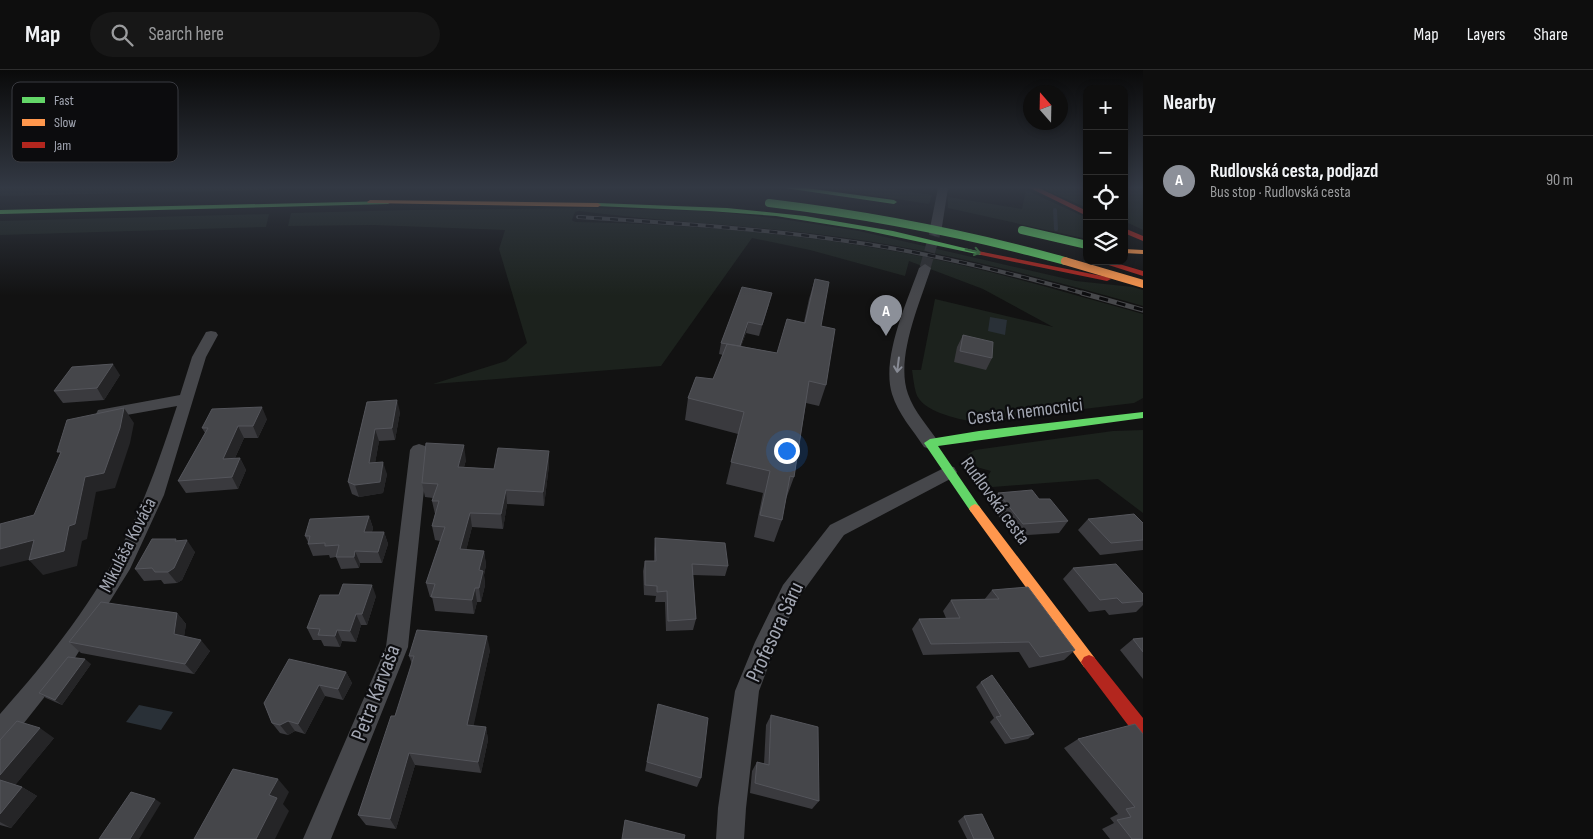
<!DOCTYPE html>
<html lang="en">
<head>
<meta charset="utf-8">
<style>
	body { margin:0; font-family:"Sofia Sans Condensed",sans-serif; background:#171717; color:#f1f3f6 }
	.controls { position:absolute; right:15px; top:15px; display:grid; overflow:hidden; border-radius:10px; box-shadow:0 2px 8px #0003 }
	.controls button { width:45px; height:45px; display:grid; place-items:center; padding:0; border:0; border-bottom:1px solid #2e2e2e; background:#0e0e0e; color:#f1f3f6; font:25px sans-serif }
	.compass { position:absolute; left:1023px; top:15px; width:45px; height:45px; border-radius:50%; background:#0e0e0e; box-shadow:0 2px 8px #0003; rotate:340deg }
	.you { position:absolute; left:786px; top:380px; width:18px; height:18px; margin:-12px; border:4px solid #fff; border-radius:50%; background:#1a73e8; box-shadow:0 0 0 8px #1a73e833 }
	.badge { display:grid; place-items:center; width:32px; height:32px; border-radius:50%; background:#8c9099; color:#fff; font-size:16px; font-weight:700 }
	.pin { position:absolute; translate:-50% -41px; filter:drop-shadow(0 1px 2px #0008) }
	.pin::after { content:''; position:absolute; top:26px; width:18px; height:15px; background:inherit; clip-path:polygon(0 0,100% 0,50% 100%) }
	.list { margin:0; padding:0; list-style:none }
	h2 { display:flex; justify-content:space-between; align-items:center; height:65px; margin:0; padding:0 20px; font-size:21px }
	h2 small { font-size:16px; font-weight:400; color:#9b9c9e }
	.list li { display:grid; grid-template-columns:32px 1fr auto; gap:15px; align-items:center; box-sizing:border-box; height:90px; padding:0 20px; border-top:1px solid #2e2e2e }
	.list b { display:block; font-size:19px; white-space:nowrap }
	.list p { margin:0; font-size:16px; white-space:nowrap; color:#9b9c9e }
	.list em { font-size:16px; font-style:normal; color:#9b9c9e }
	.icon { flex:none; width:28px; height:28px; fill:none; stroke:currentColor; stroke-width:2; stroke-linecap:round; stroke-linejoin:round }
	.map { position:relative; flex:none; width:1143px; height:769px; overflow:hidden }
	header { display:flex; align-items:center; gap:30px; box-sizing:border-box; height:70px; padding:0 25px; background:#0e0e0e; border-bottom:1px solid #2e2e2e }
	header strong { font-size:24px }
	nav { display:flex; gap:28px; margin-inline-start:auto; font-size:18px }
	.search { width:350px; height:45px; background:#171717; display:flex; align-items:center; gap:12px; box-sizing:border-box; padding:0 18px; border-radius:28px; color:#9b9c9e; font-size:19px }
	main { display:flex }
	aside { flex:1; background:#0e0e0e }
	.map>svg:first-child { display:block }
</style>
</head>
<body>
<header>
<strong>Map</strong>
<div class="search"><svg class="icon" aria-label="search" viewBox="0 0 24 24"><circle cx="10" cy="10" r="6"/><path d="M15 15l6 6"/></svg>Search here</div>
<nav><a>Map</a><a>Layers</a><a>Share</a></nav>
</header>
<main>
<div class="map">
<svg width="1143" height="769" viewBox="0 0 1143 769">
	<rect width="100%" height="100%" fill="#121212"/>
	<path fill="#1c221d" d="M0,118H269L270,120L0,126Z
		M825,118H886L932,125L929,134Z
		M1042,118H1087V138Z
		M1124,118H1136L1143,121V160L1124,151Z
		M1026,120L1087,148V169L948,138V127L1022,139Z
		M589,138L709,141L782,149L859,161L1076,211L1133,217L1143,220V236C1044,208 943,181 840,167C753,155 666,152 579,141L575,142L572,150L575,152C682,154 788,162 893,181C978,196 1060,221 1143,244V328L1134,333L975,352C958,349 922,342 916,323C914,316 913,307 912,300H921L935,229L1053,257L983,219L909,191L905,206L810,180L752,168L661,296L433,314L506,291L527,273L499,179L505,160L373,155L288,156L291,143L410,140Z
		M269,144L266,157L0,165V151Z
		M1143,360V443L1098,409L980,418L991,401L969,395L968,384L975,380L1113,361Z"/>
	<path fill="#293037" d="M990,247L1007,250L1005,265L988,261Z
		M139,635L173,642L161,660L126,652Z"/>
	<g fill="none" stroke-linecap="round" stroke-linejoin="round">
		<path stroke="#293037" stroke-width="4" d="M1055,140L1056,159"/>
		<path stroke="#2f3032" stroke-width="11" stroke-dasharray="11 5.5" stroke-linecap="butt" d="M925,198L935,163"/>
		<path fill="#46474b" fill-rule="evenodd" d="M938,118H948L941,163L935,166L929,163Z
			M925,194L931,198C920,233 895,288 908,324C914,342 929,357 939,373L936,377L930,379L924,377C913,360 898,344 892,324C881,288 907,232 919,198Z
			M211,261L216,262L218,265L206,287L164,425L130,499L73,591L9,672L0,676V644C49,589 97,528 129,461C149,421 163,378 177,336L104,349L98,348L96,344L98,340L104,339L180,325L192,287L206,262Z
			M419,374L425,376L428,380L408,577L331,769H303L386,577L410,380L413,376Z
			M948,396L954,397L957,402L954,407L844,465L799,527L777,573L759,621L746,738L744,769H716L718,738L735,621L755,572L783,515L830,455Z"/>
		<path fill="#63d668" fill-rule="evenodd" d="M785,118H806L894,130L897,132L894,134Z
			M390,131L391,132L388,134L0,144V140Z
			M598,133L727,138L805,146L893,161L985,183L981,185L864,160L776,146L709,141L596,136V134Z
			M1143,342V348L938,376L979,436L981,439L979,442H971L924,373L930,369L979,361Z"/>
		<path fill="#ff974d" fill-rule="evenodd" d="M370,130L598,133L601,135L598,137L368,133L367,132Z
			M1124,179L1143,180V184L1124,183Z
			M975,434L979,436L1094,587L1097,592L1094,597L1089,599L1084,597L971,442L969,439L971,436Z"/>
		<path fill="#b3261e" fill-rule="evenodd" d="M1030,118H1039L1087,141V146Z
			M1124,158L1143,166V171L1124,163Z
			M978,181L1107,207L1111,209L1107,211L981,185L977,183Z
			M1096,191H1109L1143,201V206Z
			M1089,585L1094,587L1143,648V669L1137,667L1084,597L1081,592L1084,587Z"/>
		<defs>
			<path id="rail-far1" d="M578,147C668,153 757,158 846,171C927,182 1007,202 1086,224"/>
			<path id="rail" d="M1082,223L1143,240"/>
		</defs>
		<use href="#rail-far1" stroke="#47484b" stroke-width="4"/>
		<use href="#rail" stroke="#47484b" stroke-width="5"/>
		<use href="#rail-far1" stroke="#0c0c0e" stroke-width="2.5" stroke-dasharray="8" stroke-linecap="butt"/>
		<use href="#rail" stroke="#0c0c0e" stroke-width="3" stroke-dasharray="9" stroke-linecap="butt"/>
		<path stroke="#63d668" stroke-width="8" d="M769,133C869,145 968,164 1065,191
			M1022,160L1087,175"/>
		<path stroke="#ff974d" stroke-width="8" d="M1065,191L1143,214"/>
	</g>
	<path fill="#3a3a3e" d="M815,209L821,256L826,315L819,336L806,333L794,407L786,429L782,450L774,472L754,467L763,423L726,414L738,364L685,350L688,328L713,309L723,285L719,284L721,273L769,234L759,266L746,263L741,276L777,283L804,252L809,229Z
		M963,265L992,288L986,300L954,292L957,277Z
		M120,305L104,330L63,333L54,321Z
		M367,332L400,342L395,370L379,371L375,393L387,404L383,423L359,427L352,424L348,412Z
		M267,349L258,368H244L235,388H240L246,400L238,419L186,423L178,411L205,363L202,358Z
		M466,390L464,397L494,399L549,395L544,436L507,434L503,459L472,457L466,480L484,481L486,495L484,505L485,515L481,532H477L474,544L435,541L432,527H430L426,513L440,471L435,470L432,456L435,444L432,431L433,428L425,427L422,413Z
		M998,423L1039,429L1068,451L1059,463L1014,466L990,435Z
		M369,446L373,458L372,462H384L388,474L382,493H360L359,498L341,499L336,487L330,488L329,485L313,486L308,474V472L305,466Z
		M1088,449L1143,453V480L1100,485L1078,460Z
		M655,468L728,496L725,506L693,505L696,549L693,560L666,561L665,532H655L656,526L644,525L643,501L645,491H654V479Z
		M177,470L195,482L182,510L177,513L164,514L161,510L144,511L135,499Z
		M1073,498L1143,524V535L1136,542L1109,545L1105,540L1089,542L1063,509Z
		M992,520L1075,580L1064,590L1029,598L1019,582L923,585L912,559L919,549L946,548L943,541L951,530H984Z
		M376,526L367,555H361L356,572L342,571L340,577L324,576L321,570H313L307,558Z
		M177,543L186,554L184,566L210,581L194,604L81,583L69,572Z
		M1143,568V609L1120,580L1133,569Z
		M490,580L473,656L486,657L488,670L481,703L415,695L396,759L366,755L358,745L395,646L412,594L409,586Z
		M91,594L62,635L46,628L39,623Z
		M346,602L352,613L343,630L325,626L305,664L295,661L288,665L280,663L272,653L264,633Z
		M981,612L1034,664L1028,669L1005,674L990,652L994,648L976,617Z
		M658,634L701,708L697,717L645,701Z
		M771,645L819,731L812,739L750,723L752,701L757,692L764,694L766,655Z
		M1135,654L1143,769H1110L1102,759L1114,753L1110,748L1118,744L1064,678L1078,669Z
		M54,668L15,715L22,717L37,726L11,758L0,755V670Z
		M964,746L994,769H967L958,751Z"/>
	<path fill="#252527" d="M772,223L769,234L759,266L762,255Z
		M748,252L746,263L737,288L740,277Z
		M113,294L120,305L104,330L97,318Z
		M397,330L400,342L395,370L392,358Z
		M262,337L267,349L258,368L253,356Z
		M124,338L134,353L130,373L115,418L96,422L87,469L82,471L77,496L43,505L29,490L69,456L85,407Z
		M238,356L244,368L229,401L223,389Z
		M375,359L379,371L373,405L369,393Z
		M464,375L466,390L460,411L458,397Z
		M549,381V395L544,436L543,422Z
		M240,388L246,400L238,419L232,407Z
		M383,392L387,404L383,423L359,427L355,415Z
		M506,420L507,434L503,459L501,444Z
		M470,443L472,457L463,493L460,479Z
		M369,446L373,458L368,473L364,462Z
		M384,462L388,474L382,493L378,482Z
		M176,469L183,479L187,470L195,482L182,510L177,513L168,502Z
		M34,470L48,485L0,497V479Z
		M355,481L360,493L359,498L354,487Z
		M484,481L486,495L484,505L485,515L481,532L479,518V500Z
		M372,515L376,526L367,555L362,544Z
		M475,518L477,532L474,544L472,530Z
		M177,543L186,554L183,575L174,564Z
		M356,544L361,555L356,572L350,561Z
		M337,560L342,571L340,577L335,566Z
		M487,566L490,580L471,668L467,655Z
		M201,570L210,581L194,604L185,594Z
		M85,589L91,594L62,635L55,630Z
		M346,602L352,613L343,630L338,619Z
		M319,615L325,626L305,664L298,654Z
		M288,651L295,661L288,665L280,655Z
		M486,657L488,670L481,703L478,692Z
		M40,658L54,668L12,719L0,711V705Z
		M409,683L415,695L396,759L390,749Z
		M278,709L289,722L283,734L289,741L275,769H256L269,725Z
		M22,717L37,726L11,758L0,752V744Z
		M155,729L161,733L139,769H130Z"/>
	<path fill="#45464a" stroke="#54555b" d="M815,209L829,212L821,256L835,259L826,315L809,311L794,407L790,406L782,450L760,445L770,401L731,392L744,342L688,328L696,307L713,309L727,274L777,283L787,249L805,253Z
		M742,217L772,223L762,255L748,252L740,276L721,273Z
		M963,265L993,272L992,288L960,281Z
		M113,294L97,318L54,321L72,297Z
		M397,330L392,358L375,359L369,393L383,392L380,412L355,415L348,412L367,332Z
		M262,337L253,356H238L223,389L240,388L232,407L178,411L208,358H202L212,339Z
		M124,338L120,358L104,403L85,407L75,454L69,456L64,481L29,490L34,470L0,479V454L34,445L61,382H57L67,350Z
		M426,373L464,375L458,397L494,399L498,378L549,381L543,422L506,420L501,444L470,443L460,479L484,481L479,500L483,501L479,518H475L472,530L431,527L435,514L426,513L445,457L432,456L439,431H432L438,414L422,413Z
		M1032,420L1039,429H1050L1068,451L1023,454L998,423Z
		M1134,444L1143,453V470L1111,473L1088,449Z
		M369,446L364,462H384L378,482L355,481L354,487H336L339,475L325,476V473L308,474L310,466H305L310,449Z
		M655,468L725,473L728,496L692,494L696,549L668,551L667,521L657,522V516L645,515V491H656Z
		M152,469H176L175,471L187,470L174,498L168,502H155L152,498L135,499Z
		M1116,494L1143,524V531L1122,533L1117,528L1100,530L1073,498Z
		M343,514L372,515L362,544H356L350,561L337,560L335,566L318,565L320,559L307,558L320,525H339Z
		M1028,517L1075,580L1040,587L1029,572L931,574L919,549L960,548L951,530L999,529L992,520Z
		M101,532L177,543L174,564L201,570L185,594L69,572Z
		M417,560L487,566L467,655L486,657L478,692L409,683L390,749L358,745L391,646H395L414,586H409Z
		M1143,568V582L1133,569Z
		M68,587L85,589L55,630L39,623Z
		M289,589L346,602L338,619L319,615L298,654L288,651L280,655L272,653L264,633Z
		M992,605L1034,664L1011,669L996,647L1001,646L981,612Z
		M658,634L708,648L701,708L647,692Z
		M771,645L818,657L819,731L755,713L757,692L769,695Z
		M17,651L40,658L0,705V670Z
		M1135,654L1143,664V769H1132L1117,750L1131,747L1126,739L1135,737L1078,669Z
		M233,699L278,709L269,725L277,728L256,769H194Z
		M0,710L22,717L0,744Z
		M131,722L155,729L130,769H99Z
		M982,744L994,769H974L964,746Z
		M625,750L685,765L684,769H622Z"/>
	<defs><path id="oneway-shaft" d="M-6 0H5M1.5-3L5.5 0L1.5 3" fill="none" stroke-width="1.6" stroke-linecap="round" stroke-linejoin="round" transform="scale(1.25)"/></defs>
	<use stroke="#3c7b40" href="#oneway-shaft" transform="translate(973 181) rotate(13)"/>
	<use stroke="#878a94" href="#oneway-shaft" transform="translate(898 295) rotate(97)"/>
	<linearGradient id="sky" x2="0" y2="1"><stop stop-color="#0a0a0a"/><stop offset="0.52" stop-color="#333944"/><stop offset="1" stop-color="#333944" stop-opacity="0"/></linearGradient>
	<rect width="1143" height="226" fill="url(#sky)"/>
	<g text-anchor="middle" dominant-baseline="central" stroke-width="4.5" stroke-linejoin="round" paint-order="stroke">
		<g font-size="19" fill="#a3a7b3" stroke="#0c0c0e">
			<text transform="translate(1025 342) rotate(-7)">Cesta k nemocnici</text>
			<text transform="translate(995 431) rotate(54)">Rudlovská cesta</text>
			<text transform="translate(128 475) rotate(-63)">Mikuláša Kováča</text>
		</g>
		<g font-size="22" fill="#a3a7b3" stroke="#0c0c0e">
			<text transform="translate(775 562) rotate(-65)">Profesora Sáru</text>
			<text transform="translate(376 623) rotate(-69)">Petra Karvaša</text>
		</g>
	</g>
	<rect x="12" y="12" width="166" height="80" rx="8" fill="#0c0c0e" stroke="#393a40" stroke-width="1"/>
	<rect x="22" y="27" width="23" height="6" fill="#63d668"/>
	<rect x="22" y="49" width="23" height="7" fill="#ff974d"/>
	<rect x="22" y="72" width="23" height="6" fill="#b3261e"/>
	<g font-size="14" fill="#a3a7b3">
		<text x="54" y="35">Fast</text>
		<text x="54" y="57">Slow</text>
		<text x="54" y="80">Jam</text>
	</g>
</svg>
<div class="controls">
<button>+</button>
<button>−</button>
<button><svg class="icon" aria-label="locate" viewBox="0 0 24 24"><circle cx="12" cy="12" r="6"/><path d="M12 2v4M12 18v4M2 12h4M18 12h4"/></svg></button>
<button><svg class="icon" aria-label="layers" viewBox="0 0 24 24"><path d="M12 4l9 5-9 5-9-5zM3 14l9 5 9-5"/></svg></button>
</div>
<svg class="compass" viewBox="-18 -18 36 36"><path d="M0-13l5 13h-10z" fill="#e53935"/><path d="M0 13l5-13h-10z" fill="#9b9c9e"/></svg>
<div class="you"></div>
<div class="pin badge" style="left:886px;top:266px">A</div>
</div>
<aside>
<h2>Nearby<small></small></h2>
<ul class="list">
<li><span class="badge">A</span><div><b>Rudlovská cesta, podjazd</b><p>Bus stop · Rudlovská cesta</p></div><em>90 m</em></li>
</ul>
</aside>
</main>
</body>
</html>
